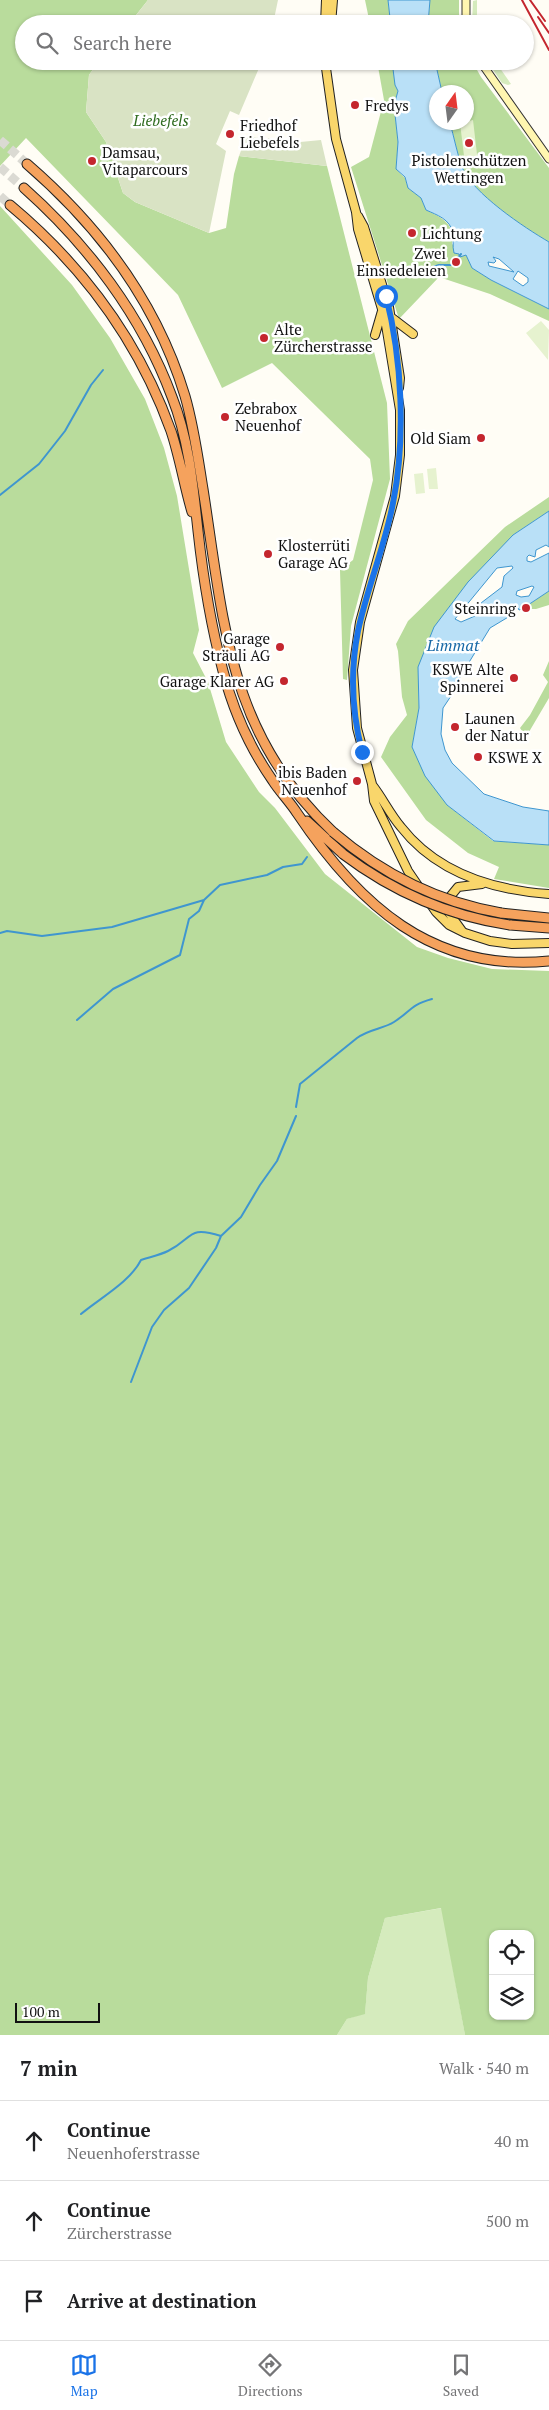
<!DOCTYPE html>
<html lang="en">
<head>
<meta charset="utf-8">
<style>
	body { margin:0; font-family:"PT Serif",serif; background:#f2f2f2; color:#202124 }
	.controls { position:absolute; right:15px; bottom:15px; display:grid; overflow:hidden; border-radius:10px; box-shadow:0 1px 4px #0004 }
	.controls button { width:45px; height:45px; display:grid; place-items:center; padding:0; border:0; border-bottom:1px solid #e0e0e0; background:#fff; color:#202124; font:25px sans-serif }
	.compass { position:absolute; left:429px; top:85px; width:45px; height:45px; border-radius:50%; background:#fff; box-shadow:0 1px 4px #0004; rotate:14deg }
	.scale { position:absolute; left:15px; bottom:12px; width:85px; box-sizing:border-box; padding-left:5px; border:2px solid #111; border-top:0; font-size:14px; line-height:18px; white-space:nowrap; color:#111; -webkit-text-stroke:4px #fff; paint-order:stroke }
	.stop { position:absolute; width:15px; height:15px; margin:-11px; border:4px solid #1a73e8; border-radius:50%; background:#fff }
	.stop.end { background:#1a73e8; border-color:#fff; box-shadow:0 1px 5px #0008 }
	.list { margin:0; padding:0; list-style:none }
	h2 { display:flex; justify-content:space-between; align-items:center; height:65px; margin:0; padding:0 20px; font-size:21px }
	h2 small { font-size:16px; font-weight:400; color:#757577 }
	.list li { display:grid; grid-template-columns:32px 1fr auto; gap:15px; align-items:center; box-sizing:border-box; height:80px; padding:0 20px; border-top:1px solid #e0e0e0 }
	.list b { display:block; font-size:19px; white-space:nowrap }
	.list p { margin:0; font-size:16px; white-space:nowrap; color:#757577 }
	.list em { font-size:16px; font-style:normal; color:#757577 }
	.icon { flex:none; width:28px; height:28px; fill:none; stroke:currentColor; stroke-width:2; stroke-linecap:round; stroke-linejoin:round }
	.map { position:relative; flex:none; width:549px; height:2035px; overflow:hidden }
	.search { position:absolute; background:#fff; box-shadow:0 1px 4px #0004; left:15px; right:15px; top:15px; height:55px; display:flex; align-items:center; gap:12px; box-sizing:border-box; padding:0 18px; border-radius:28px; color:#757577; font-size:19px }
	.sheet { height:305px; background:#fff }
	nav { display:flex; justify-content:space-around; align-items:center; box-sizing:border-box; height:70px; border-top:1px solid #e0e0e0; background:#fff; font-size:14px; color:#757577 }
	nav a { display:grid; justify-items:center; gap:2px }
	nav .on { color:#1a73e8 }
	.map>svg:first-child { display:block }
</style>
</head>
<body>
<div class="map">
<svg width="549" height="2035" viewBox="0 0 549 2035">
	<rect width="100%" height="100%" fill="#fffdf5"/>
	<path fill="#d5ebbd" d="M477,0V24H472L473,1Z
		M487,61H495L511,84L508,85L502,83Z
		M442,1908L465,2035H337L347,2019L365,2013L368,1978L385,1918Z"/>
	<path fill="#b9dc9c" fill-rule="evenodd" d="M0,0H148L129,24H24V61H99L89,75L86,112L106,142L123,193L135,202L209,233L226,228L234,174L239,156L327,166L387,403L390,479L351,626L347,680L343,679L340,570L353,560L373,480L370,459L272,363L222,388L178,295L26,138L0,166Z
		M365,0H388L390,18L388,24H370Z
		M430,0H459V24H428Z
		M377,61H392C395,71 393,82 398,91L394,105L398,142L396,169L405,178L408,188L421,198L426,210C443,218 455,224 452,244L466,255L472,268L491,280L549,309V321L490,294L439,277L399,319L351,167L369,157L384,100Z
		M435,61H472L481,77L549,168V242C525,228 472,193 462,167C457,153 454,137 450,123L466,122V92H442Z
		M0,206L72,285L110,338L145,399L164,448L177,496L199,630L193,653L208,682L226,742L259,792L275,808L325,874L417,947L448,958L492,969L549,971V2035H465L441,1908L385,1918L368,1978L365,2014L347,2019L337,2035H0ZM493,1934H530V2016H493Z
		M549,497V511L513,535L418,667L419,708L412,747L447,805L493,841L549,845V888L494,879L499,867L468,853L426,820L381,757L390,737L407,715L402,697L398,651L396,644L408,621L505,527Z
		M549,591V605L536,609H522Z
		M549,661V698L526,737L520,728L530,715L548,682L543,675Z"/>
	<path fill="#d9e3c4" d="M148,0H278L273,24H129Z
		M99,61H262L239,115L230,111L216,144L226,151L209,233L135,202L123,193L106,142L86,112L89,75Z
		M246,137L290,140V143L321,140L327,166L239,156Z"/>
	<path fill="#e6f2cf" d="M473,120L478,163L465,164L460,123Z
		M541,321L549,330L548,360L526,333Z
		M436,468L438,489H429L427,469Z
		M423,473L425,493L416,494L414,474Z"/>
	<path fill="#b9e0f7" stroke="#3f96cf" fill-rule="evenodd" d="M388,0H430L428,24H388L390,18Z
		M392,61H435L442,92H436V122L450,123C454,137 457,153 462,167C472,193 525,228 549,242V309L491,280L472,268L466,255L460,257L459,254L454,253C452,246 454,239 453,233C450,219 437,215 426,210L421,198L408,188L405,177L396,169L398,142L394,105L398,91L395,85ZM493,257L499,259L514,272L489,266L488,262L494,263L496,261ZM518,271L528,278V282L523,286L513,279Z
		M549,511V547L546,545L536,550L535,557L529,555L527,557V561L531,562L549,553V591L522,609L519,610L518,608L511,610L510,616L490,628L457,682V687L443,708L441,734L445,750L452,763L484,794L523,807L549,811V845L494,841L447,805L425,776L412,747L419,708L418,667L434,627L468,582L513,535ZM512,566L513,568L504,576L502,587L481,603L475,616L461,622L455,619L497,568ZM532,586L534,587L529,596L521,597L516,595L517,591Z"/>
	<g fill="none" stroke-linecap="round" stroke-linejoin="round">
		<path stroke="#3f96cf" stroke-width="2" d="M399,270H408
			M418,272L439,265H452L461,254
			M0,495L39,464L65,431L91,385L103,370
			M0,933L7,931L42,936L112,927L204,900L220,885L267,875L283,867L302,864L307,857
			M77,1020L113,989L180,955L189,919L199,911L204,900
			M296,1107L300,1084L357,1038C369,1029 383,1029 394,1022C411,1011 410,1005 432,999
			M81,1314C100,1298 130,1282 141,1260C150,1257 160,1255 168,1251C194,1238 187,1225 221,1236
			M131,1382L152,1327L164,1310L189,1288L216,1248L221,1236L241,1217L260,1185L277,1161L296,1116"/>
		<path stroke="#dbdad3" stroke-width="9" stroke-dasharray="9 4.5" stroke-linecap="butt" d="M0,140L27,164
			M0,167L24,188
			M0,196L10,205"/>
		<defs>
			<path id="secondary" d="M466,24V0
				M480,61L549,159"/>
			<path id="primary" d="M325,24L326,0
				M331,24L333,0
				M325,61L336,139L356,212L358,229L385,319L400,410V455L395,496L360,622L353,670L357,728L372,784L374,801L408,871L436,912L449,925L465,933L490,941L512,944L549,943
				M358,216L364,227L389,307L400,378L399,388
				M392,318L413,334
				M375,335L382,311
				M373,786C383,799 390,814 401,827C437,873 492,890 549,894
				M462,931L449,913V898L458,887L482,884"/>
			<path id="highway" d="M27,164C100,227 157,303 185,396C194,427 198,458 203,489C224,623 228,734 333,832
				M24,188C88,245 142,316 172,397C189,440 193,485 198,531C203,577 211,626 223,671C233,710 250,748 273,781C280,792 290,802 297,813C358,904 432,973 549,961
				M10,205C83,266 139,342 171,431C180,458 184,485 192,512
				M307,821L343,854
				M501,913L549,918
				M510,925L549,928"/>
		</defs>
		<use href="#secondary" stroke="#333" stroke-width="9"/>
		<use href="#primary" stroke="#222" stroke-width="10"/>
		<use href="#highway" stroke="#222" stroke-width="11"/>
		<use href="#secondary" stroke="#fff6b0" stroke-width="7"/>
		<use href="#primary" stroke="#f9d66b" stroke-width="8"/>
		<use href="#highway" stroke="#f5a25d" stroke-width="9"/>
		<path stroke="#c4262e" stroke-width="2" d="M522,0L549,50
			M530,0L545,21
			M538,17L549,33"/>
		<defs>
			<path id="highway-bridge" d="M333,832C382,874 438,902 501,913
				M343,854C392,891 449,916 510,925"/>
		</defs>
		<use href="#highway-bridge" stroke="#222" stroke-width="11" stroke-linecap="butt"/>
		<use href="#highway-bridge" stroke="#f5a25d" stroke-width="9"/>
	</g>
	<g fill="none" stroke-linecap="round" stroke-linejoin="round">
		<path stroke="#1a73e8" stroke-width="6" d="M362,752C352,712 350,671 358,631C367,588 385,546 393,503C406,438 402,359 386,296"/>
	</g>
	<g fill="#c4262e" stroke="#fff" stroke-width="2">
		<circle cx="355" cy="105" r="5"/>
		<circle cx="230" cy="134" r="5"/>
		<circle cx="469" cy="143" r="5"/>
		<circle cx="92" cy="161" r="5"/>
		<circle cx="412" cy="233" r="5"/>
		<circle cx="456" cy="262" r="5"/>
		<circle cx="264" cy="338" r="5"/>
		<circle cx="225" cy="417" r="5"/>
		<circle cx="481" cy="438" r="5"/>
		<circle cx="268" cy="554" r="5"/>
		<circle cx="526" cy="608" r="5"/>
		<circle cx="280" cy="647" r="5"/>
		<circle cx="514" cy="678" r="5"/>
		<circle cx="284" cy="681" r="5"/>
		<circle cx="455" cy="727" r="5"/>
		<circle cx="478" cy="757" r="5"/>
		<circle cx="357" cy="781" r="5"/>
	</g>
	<g text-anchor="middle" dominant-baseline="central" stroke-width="5" stroke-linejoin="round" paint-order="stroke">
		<g font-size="15" fill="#111" stroke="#fff" text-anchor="start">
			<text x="365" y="105">Fredys</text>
			<text x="240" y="125">Friedhof<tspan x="240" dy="17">Liebefels</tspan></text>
			<text x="102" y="152">Damsau,<tspan x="102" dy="17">Vitaparcours</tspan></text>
			<text x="469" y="160" text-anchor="middle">Pistolenschützen<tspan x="469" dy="17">Wettingen</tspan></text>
			<text x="422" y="233">Lichtung</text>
			<text x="446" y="253" text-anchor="end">Zwei<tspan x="446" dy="17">Einsiedeleien</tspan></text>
			<text x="274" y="329">Alte<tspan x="274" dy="17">Zürcherstrasse</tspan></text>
			<text x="235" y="408">Zebrabox<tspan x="235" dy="17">Neuenhof</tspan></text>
			<text x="471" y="438" text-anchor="end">Old Siam</text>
			<text x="278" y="545">Klosterrüti<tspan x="278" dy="17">Garage AG</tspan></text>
			<text x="516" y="608" text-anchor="end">Steinring</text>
			<text x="270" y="638" text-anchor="end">Garage<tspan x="270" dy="17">Sträuli AG</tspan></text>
			<text x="504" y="669" text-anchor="end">KSWE Alte<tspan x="504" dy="17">Spinnerei</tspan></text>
			<text x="274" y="681" text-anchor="end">Garage Klarer AG</text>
			<text x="465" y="718">Launen<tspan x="465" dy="17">der Natur</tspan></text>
			<text x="488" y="757">KSWE X</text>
			<text x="347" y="772" text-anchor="end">ibis Baden<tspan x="347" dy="17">Neuenhof</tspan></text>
		</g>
		<g font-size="15" font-style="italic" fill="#2f6b1f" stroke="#fff">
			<text x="161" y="120">Liebefels</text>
		</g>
		<g font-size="16" font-style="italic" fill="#1768a6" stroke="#fff">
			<text x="453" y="645">Limmat</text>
		</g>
	</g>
</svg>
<div class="controls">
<button><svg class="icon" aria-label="locate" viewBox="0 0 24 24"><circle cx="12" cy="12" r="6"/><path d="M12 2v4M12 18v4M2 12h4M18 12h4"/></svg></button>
<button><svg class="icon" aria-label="layers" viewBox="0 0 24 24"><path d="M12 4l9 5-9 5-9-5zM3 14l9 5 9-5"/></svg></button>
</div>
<svg class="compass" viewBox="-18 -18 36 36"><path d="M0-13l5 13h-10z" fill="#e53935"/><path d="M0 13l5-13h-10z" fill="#757577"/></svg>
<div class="scale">100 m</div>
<div class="stop" style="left:386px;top:296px"></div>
<div class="stop end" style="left:362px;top:752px"></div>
<div class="search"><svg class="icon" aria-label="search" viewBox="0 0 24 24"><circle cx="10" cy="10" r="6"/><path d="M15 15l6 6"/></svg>Search here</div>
</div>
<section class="sheet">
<h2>7 min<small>Walk · 540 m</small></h2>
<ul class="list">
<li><svg class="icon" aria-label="ahead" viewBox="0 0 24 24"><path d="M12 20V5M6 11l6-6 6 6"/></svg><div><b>Continue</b><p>Neuenhoferstrasse</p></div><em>40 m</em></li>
<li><svg class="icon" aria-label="ahead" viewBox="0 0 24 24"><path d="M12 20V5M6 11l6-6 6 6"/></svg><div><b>Continue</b><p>Zürcherstrasse</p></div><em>500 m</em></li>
<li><svg class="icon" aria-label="arrive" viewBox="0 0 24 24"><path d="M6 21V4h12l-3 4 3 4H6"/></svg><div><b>Arrive at destination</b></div></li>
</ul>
</section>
<nav>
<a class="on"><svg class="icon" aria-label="map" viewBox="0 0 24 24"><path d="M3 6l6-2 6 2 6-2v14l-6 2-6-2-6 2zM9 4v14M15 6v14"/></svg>Map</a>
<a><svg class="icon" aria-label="directions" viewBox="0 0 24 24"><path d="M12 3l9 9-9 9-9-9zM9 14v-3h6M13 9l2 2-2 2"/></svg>Directions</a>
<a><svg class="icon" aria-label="saved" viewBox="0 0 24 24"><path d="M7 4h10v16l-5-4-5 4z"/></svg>Saved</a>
</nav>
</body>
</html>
